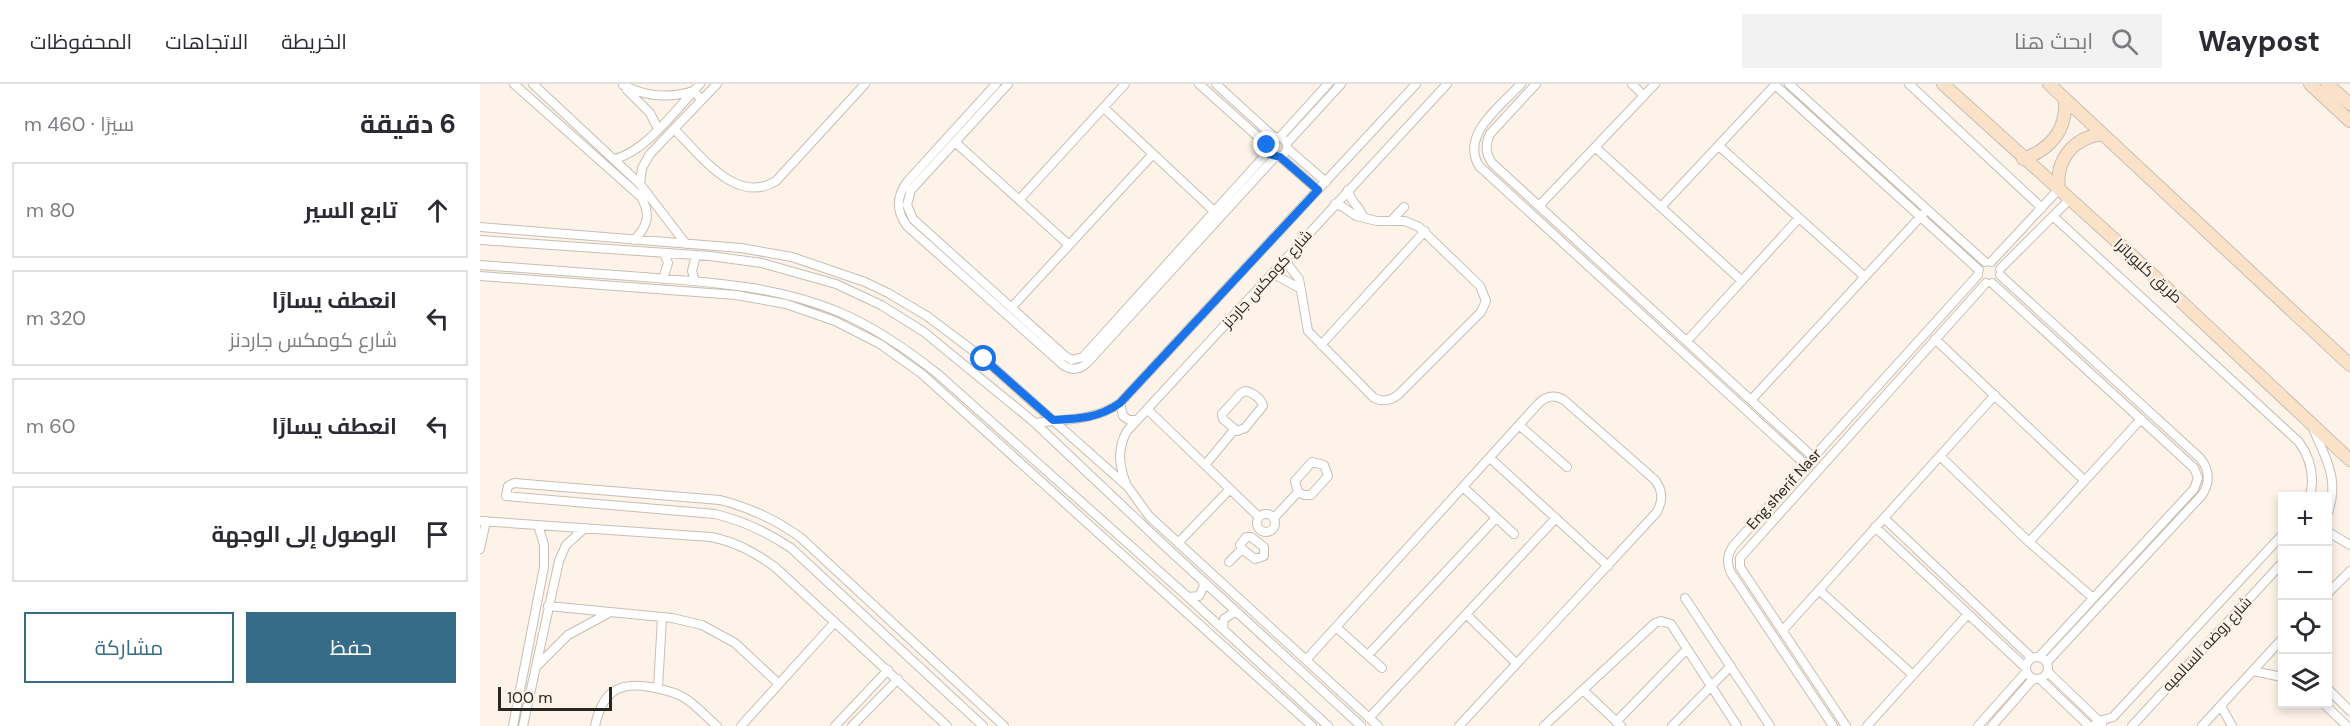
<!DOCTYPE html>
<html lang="ar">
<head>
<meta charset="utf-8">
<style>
	body { margin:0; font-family:"DM Sans",Cairo,sans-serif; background:#f2f2f3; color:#2b2b33; direction:rtl }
	.controls { position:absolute; right:18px; bottom:18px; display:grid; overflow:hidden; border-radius:0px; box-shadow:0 3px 9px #0003 }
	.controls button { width:54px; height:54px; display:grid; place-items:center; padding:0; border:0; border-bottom:2px solid #e1e1e2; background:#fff; color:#2b2b33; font:30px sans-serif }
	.scale { position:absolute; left:18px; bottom:15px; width:114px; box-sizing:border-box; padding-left:6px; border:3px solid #2a2723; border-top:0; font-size:16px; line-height:21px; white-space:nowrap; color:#2a2723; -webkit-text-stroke:4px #fdf3e9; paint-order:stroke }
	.stop { position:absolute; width:18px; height:18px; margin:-14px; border:4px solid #1a73e8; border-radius:50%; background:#fff }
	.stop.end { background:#1a73e8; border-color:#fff; box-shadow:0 2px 6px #0008 }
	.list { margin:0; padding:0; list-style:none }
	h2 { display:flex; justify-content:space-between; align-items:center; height:78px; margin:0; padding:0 24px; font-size:26px }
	h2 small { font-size:20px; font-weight:400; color:#7c7c81 }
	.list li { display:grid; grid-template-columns:39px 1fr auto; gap:18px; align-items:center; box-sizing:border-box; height:96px; margin:0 12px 12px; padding:0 12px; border:2px solid #e1e1e2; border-radius:0px }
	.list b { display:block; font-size:22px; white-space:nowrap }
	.list p { margin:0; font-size:20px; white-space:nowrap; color:#7c7c81 }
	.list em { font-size:20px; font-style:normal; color:#7c7c81 }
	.actions { display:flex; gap:12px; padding:18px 24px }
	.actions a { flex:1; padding:14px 0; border:2px solid #376c88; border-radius:0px; text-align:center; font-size:21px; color:#376c88 }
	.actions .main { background:#376c88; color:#fff }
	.icon { flex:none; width:33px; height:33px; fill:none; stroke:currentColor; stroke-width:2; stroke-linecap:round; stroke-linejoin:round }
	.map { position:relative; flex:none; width:1870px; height:642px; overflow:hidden; direction:ltr }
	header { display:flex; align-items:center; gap:36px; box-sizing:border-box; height:84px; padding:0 30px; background:#fff; border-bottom:2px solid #e1e1e2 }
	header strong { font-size:28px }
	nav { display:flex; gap:33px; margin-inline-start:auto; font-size:21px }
	.search { width:420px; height:54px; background:#f2f2f3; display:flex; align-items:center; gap:15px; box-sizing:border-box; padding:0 21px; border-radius:0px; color:#7c7c81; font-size:22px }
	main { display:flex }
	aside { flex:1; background:#fff }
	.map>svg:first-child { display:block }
</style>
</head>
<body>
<header>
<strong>Waypost</strong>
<div class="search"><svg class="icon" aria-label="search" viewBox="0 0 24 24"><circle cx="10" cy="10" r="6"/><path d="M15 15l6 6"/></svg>ابحث هنا</div>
<nav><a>الخريطة</a><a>الاتجاهات</a><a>المحفوظات</a></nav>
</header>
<main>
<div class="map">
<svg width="1870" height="642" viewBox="0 0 1870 642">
	<rect width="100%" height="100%" fill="#fdf3e9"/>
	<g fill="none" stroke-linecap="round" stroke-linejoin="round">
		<defs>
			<path id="street" d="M34,0L161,113C171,130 168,142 154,156
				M53,0L160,100L206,160
				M516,0L427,98C416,113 416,127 427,142L583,281C592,287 600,286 608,278L795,73
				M528,0L431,106L427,121L433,135L585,272L592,276L603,273L788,68
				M719,0L787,61
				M736,0L794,53
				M1041,0C1022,21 980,50 999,82L1326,381
				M1056,0L1010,50C1005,60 1005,69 1012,79L1333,373
				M1152,0L1164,12
				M1294,0L1499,186
				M1309,0L1505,178
				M1429,0L1562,124
				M143,1C166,13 188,15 213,7L222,16
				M147,6L170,29L178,45
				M624,24L734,127
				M194,45C220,70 256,122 296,97L385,0
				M787 63a10 10 0 1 1 20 0a10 10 0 1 1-20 0Z
				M800,53L848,0
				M475,58L589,161
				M807,59L861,0
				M1239,62L1385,193
				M1115,63L1262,197
				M807,64L846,98
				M800,73L838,106
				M134,75C166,68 197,24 220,0
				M160,100L162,84L170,70L237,0
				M868,106C870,118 880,122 883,133
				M539,116L645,0
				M1059,122L1175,0
				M1181,123L1295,1
				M1574,133L1819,358C1831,375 1835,392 1830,412
				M911,137L924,123
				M0,143L261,164L312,173L385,198L408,209L447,232L504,275L648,403L669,432L898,642
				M0,156L230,172L282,179L356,200L401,221L444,248L555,339L687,464L881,642
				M806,174L809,182L819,195L828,247L894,314C903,318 910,317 918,311L1001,228L1006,217L1000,202L939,143L925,137H897L876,132L863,123L855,120
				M1511,178L1579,105
				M0,181C54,185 109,189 163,193C230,198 297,202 359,228C396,244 428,266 459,291L708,513L848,642
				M1520,185L1590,115
				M792,189L819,204
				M1520,191L1720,374C1730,386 1730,399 1722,411L1567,578
				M0,192L256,211L306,220L355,237L400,260L442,290L832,642
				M183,195L188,179L184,169
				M215,197L212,187L216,171
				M1512,199L1714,384L1718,394L1714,405L1559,573
				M532,223L673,70
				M1455,255L1604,396
				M1207,257L1319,134
				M841,261L945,147
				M765,307C772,308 782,315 783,322L765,344L757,347L743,335L742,330L760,310Z
				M1271,316L1443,130
				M640,319L643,332L649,336H656
				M667,325L779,433
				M555,339C586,335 614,337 640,319L936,0
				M1039,341L1087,383
				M1832,342C1845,373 1860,394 1848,429
				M1460,372L1549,458L1613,514
				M1010,374L1128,482
				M832,378L844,381L848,392L831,411H824L818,408L815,397Z
				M725,381L754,346
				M646,400C639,381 637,365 647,347L967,0
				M983,403L1034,450
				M777 439a9 9 0 1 1 18 0a9 9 0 1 1-18 0Z
				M794,434L818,408
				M1404,434L1552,574
				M0,437L231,453C256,458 274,468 295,483L467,642
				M1395,443L1546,584
				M1848,448L1870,461
				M766,453H771L784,463V472L775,475L762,465L760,461Z
				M1549,458L1661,335
				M698,459L750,405
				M0,465L6,437
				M749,478L762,465
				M1339,506L1433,591
				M1848,509L1870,487
				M708,513L719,512L724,502L722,496
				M1205,514L1290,642
				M68,522L192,534L222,541L255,559L299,600
				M986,530L1036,579
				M856,543L902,584
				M743,545L744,535L753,529H758
				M1303,546L1515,311
				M888,571L1016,434
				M1546 584a11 11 0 1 1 22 0a11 11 0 1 1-22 0Z
				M826,576L1058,320C1066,312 1074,310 1084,316L1175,396C1183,407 1183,416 1177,428L979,642
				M57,582L88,551L127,530
				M1773,587L1802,593
				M1568,588L1622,640
				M1560,595L1609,642
				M178,604L182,534
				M1848,605L1870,627
				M1103,606L1141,642
				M1844,620L1867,642
				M1741,622L1752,642
				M889,634L1076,434
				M1136,638L1207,565
				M33,642L64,483V461L58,441
				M43,642L79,477L86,461L105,444
				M115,642C122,610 136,597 170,603C181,605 192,607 201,612C215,619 225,632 237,642
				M261,642L354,539
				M355,642L408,586
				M372,642L418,595
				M503,642L311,464C287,448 264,437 235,430L26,412L28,402L34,399L240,416C271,424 294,435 320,453L524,642
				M1064,642L1175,539L1181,537L1191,540L1257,642
				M1192,642L1251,582
				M1353,642L1251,489C1246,479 1247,471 1253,462L1498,191
				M1366,642L1260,483V474L1506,199
				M1387,642L1488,530
				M1498,642L1546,588
				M1512,642L1553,595
				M1613,642L1619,637L1633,633L1802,451
				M1652,642L1802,479
				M1722,642L1802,555"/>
			<path id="secondary" d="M1463,0L1644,164L1870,376
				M1569,0L1870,281
				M1830,0L1870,37
				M1847,0L1870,20
				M1543,75C1571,65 1587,46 1585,16
				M1579,105C1575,76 1593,54 1622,50"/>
		</defs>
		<use href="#street" stroke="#c7beb4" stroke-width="10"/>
		<use href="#secondary" stroke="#c7beb4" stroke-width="14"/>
		<use href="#street" stroke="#fff" stroke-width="8"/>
		<use href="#secondary" stroke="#f9e2c8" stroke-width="12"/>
	</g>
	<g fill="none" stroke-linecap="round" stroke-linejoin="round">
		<path stroke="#1a73e8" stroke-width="8" d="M504,275L573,336C598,335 619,334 640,319L838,106L800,73L789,70L787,61"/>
	</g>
	<g text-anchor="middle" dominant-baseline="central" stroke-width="4.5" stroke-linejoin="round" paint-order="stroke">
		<g font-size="15" fill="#2a2723" stroke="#fdf3e9">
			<text transform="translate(1668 187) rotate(43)">طريق كليوباترا</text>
			<text transform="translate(787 195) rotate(-48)">شارع كومكس جاردنز</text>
			<text transform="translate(1304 405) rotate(-48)">Eng.sherif Nasr</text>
			<text transform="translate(1727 560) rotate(-47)">شارع روضه السالميه</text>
		</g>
	</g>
</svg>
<div class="controls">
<button>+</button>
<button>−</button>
<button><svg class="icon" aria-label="locate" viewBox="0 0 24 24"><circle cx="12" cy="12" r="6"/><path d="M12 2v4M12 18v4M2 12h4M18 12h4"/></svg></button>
<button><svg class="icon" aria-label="layers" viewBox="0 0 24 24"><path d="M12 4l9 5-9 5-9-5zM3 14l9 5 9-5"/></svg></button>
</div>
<div class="scale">100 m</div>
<div class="stop" style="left:504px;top:275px"></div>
<div class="stop end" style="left:787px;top:61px"></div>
</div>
<aside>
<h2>6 دقيقة<small>سيرًا · 460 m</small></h2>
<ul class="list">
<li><svg class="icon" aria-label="ahead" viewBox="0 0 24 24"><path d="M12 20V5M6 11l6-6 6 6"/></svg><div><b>تابع السير</b></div><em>80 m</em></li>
<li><svg class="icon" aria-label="left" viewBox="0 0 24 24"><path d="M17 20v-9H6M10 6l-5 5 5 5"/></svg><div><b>انعطف يسارًا</b><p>شارع كومكس جاردنز</p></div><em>320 m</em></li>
<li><svg class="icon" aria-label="left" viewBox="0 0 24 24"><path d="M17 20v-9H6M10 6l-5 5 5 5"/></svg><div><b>انعطف يسارًا</b></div><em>60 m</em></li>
<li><svg class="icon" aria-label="arrive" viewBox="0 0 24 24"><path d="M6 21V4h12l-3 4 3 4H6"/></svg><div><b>الوصول إلى الوجهة</b></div></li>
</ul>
<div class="actions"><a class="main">حفظ</a><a>مشاركة</a></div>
</aside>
</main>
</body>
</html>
